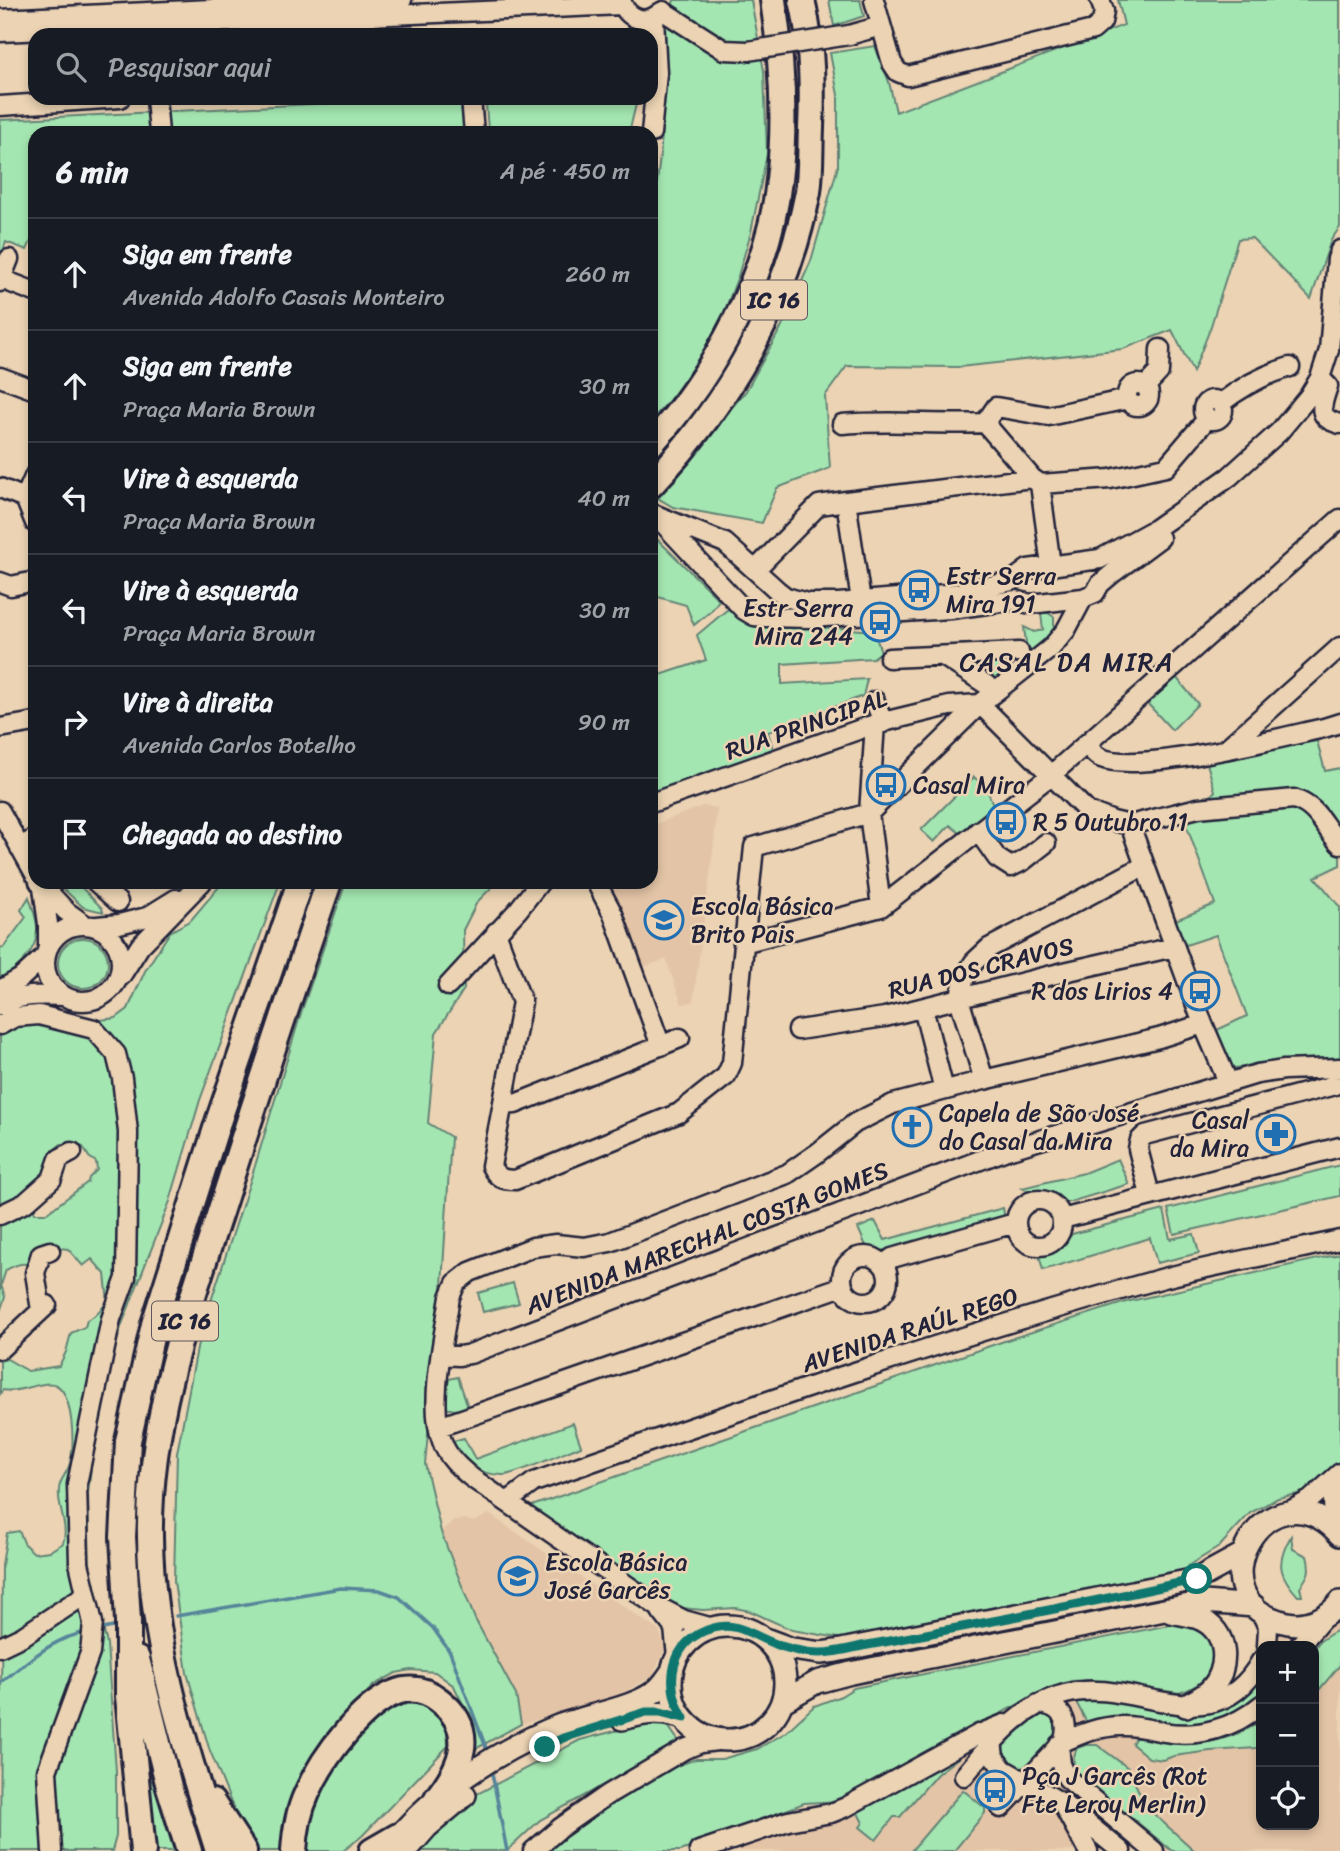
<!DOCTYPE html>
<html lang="pt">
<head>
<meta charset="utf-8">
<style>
	body { margin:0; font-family:Sriracha,sans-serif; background:#20242c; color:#f1f3f6 }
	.controls { position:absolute; right:21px; bottom:21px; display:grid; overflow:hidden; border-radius:14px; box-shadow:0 4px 10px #0003 }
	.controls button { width:63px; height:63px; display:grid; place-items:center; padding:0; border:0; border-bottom:2px solid #363941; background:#171b24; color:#f1f3f6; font:35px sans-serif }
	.stop { position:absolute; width:21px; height:21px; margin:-16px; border:5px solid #0f766e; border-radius:50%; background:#fff }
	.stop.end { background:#0f766e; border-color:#fff; box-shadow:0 2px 7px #0008 }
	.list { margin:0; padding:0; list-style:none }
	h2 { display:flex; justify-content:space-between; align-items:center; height:91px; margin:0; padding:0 28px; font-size:30px }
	h2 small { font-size:23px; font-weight:400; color:#9ea1a6 }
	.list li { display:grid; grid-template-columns:46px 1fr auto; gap:21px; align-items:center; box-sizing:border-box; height:112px; padding:0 28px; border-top:2px solid #363941 }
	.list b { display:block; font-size:26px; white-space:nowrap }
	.list p { margin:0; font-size:23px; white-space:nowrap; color:#9ea1a6 }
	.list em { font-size:23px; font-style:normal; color:#9ea1a6 }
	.icon { flex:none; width:38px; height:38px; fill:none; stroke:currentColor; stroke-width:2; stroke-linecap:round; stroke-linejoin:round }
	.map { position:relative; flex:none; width:1340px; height:1851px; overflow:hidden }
	.search { position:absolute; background:#171b24; box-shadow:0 4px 10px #0003; left:28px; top:28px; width:630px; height:77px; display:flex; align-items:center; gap:18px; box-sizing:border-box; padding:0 24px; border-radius:21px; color:#9ea1a6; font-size:26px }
	.panel { position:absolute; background:#171b24; box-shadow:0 4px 10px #0003; left:28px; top:126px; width:630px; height:763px; border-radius:21px }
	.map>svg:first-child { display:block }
</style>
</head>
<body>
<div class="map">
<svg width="1340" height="1851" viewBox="0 0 1340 1851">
	<rect width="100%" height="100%" fill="#ebd3b3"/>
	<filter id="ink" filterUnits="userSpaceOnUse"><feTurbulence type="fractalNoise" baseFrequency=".0143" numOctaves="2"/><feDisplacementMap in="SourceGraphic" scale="14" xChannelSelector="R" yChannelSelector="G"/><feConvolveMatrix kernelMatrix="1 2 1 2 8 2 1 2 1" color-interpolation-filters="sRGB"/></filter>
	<g filter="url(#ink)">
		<path fill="#e3c4a6" d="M703,806L717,808L713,851L693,1002L682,1004L666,959L641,968L610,882H651V826Z
			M489,1514L659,1631L665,1648L653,1676L612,1699L521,1724L516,1695L475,1619L441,1532L452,1522L465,1519L474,1522Z
			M1340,1602V1851H699L831,1813L1064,1694L1221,1699L1261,1661V1825H1314V1646H1267L1268,1628L1293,1624Z"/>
		<path fill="#a4e6b1" stroke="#638476" stroke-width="2" fill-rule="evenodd" d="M674,0H751L764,71L767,154L751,232L738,276L723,315L703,353L675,394L651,421V212L654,209L661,147L665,29Z
			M829,0H860L864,16L834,26Z
			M1118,0H1340V227L1331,240L1311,299L1252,238L1238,239L1210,329L1193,372L1172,330L1123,349L959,367L847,366L825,396L830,468L777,488L762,523L673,507L656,497L746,391L782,326L811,261L838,166V95L830,53L875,46L889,82L896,112L1124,25Z
			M429,98H464L468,133H35V243L31,241L27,250L6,242L0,259V120Z
			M477,98H636L637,100L629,133H482L488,130L486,104L477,102Z
			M651,533L719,600L711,611L694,625L686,605L651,595Z
			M728,609L751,621L874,631L881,652L873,658L782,664V684L867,679L863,696L768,732L773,749L651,794V678L706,660L697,635Z
			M1041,613H1048L1054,617V630L999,683L972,668L973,664H1000L1023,654L1026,643L1024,627L1034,632L1043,630Z
			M1176,677L1198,704L1172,730L1147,703Z
			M1317,741L1325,771L1340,768V831L1330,816L1306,792L1216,797L1207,810L1296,805L1308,810L1340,852V865L1315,877L1340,907V1061L1232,1068L1217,1030L1247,1016L1216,935L1183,946L1173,921L1215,904L1186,824L1215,791L1206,760Z
			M974,777L987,789L993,805L962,835L950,825L934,842L921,830Z
			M56,882H76L102,908L103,912L83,907Z
			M223,882H280L200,1100L170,1201L121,1327L98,1407L88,1493L90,1573L107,1644L116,1771V1836L112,1851H0L2,1565L7,1533L19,1531L25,1545L34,1553L50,1551L63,1543C69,1525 57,1508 59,1490C59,1480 66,1475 69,1466C76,1450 73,1393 56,1385C44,1379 21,1394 3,1390L0,1394V1361L7,1359L28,1371L59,1366L66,1352L71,1333L85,1327L87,1320L94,1316L108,1302L105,1274L92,1259L83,1266L68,1249L60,1248L35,1267C24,1261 17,1264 6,1270L1,1285L5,1297L0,1312V1019L92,1021L116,1018L128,1009L145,971L170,932L191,920ZM61,1144L83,1147L89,1157L96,1162L97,1170L89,1178L88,1182L47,1213H35L27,1198L50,1172L55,1149Z
			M346,882H497L477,902L463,930L464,989L436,1033L428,1123L451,1137L441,1302L425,1464L441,1532L475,1619L516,1695L521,1724L468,1753L466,1711L454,1686L435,1672L411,1670L396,1673L374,1685L349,1711L321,1748L286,1851H257L238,1820L209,1748L187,1673L174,1581L177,1453L199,1338L255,1166L301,1013Z
			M29,897C32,907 38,920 37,931C37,951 17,970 0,979V947L3,948L26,917L21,910Z
			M58 963a25 25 0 1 1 50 0a25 25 0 1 1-50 0Z
			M1118,1159L1129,1184L1067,1203L1052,1192H1031L1022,1188L1084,1173Z
			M1340,1165V1196L1174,1234L1168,1209Z
			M1003,1208L1005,1219L882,1252L866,1246L858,1228L875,1221L885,1240Z
			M1164,1210L1170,1239L1194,1234L1199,1253L1157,1263L1150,1238L1043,1270L1039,1255L1057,1251L1072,1234Z
			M1340,1254V1461L1308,1492L1278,1498L1250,1513L1219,1547L1188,1566L1189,1573L856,1641L792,1630L750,1611L735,1608L703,1610L671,1607L523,1509L1010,1339L1126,1302Z
			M513,1283L519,1303L483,1312L478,1293Z
			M458,1377L468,1407L455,1410L444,1408L449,1379Z
			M573,1423L581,1446C566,1452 516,1475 503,1475C481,1475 458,1463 453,1441L464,1438L475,1459Z
			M1291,1536L1293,1549L1307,1556C1311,1571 1309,1575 1300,1587L1302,1596H1298C1278,1574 1276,1562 1291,1536Z
			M1179,1623C1189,1627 1201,1631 1208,1640C1228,1665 1201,1686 1179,1693L1090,1680L1071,1681L1045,1691L1011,1708L841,1801L804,1803L681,1851H547L616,1799L674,1767L696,1759H722L757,1749L785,1733L814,1706L841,1696L854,1688Z
			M1340,1628V1665L1314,1696V1648L1320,1641Z
			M1261,1669V1697L1240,1712L1204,1726L1087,1723L1075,1700L1090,1696L1184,1712Z
			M404,1698C435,1703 448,1714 448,1746L362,1836L343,1851H302L312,1805L334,1770L360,1731Z
			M1044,1712L1056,1718L1058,1738L1026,1768L1007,1765L999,1751C1006,1733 1027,1717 1044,1712Z
			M1261,1721V1747L1256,1748L1210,1751L1174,1756L1163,1760L1149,1758L1132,1744L1135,1738C1148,1737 1160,1741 1173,1743C1204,1747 1236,1738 1261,1721Z
			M646,1723H666L680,1743L540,1820L507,1851H417L440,1825L477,1794L580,1740Z
			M1086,1745H1097L1128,1768L1146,1807L1195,1851H1172L1080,1775C1072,1766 1072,1759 1077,1748Z
			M956,1755L958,1758L937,1774L900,1817H894L876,1840L860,1827L863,1823L855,1807Z
			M152,1780L174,1851H148L144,1785Z
			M963,1790L985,1808V1813L954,1851H911Z"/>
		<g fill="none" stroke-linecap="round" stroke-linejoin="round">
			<path stroke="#57859a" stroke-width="3.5" d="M176,1616L341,1588L379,1590L399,1597L433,1628L450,1652L488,1753
				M98,1630L113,1627
				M0,1683C28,1662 52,1638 87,1632
				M491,1768L507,1851"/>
			<defs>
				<path id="minor" d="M621,0C627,19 645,26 661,12
					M874,0L892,63L898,72L908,76L1093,30L1102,22L1104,11L1100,0
					M370,3L371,35
					M663,11L724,50L748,51
					M0,19L402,0
					M0,32L622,5
					M849,35L881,26
					M156,98L159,133
					M471,98L474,133
					M0,106L120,98
					M651,133L657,73L654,18
					M1,279L35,292
					M0,282L9,259
					M0,377L35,390
					M1320,378L1328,386C1322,405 1315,418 1340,424
					M1127 395a11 11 0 1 1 22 0a11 11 0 1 1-22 0Z
					M1145,387L1159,372L1160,349
					M1203 410a10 10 0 1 1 20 0a10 10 0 1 1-20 0Z
					M1221,403C1243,386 1263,375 1290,367
					M985,423L996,407L1048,416L1128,399
					M842,424C890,420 937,425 985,423L1032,478L1040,484L1051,566
					M35,475L25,498L35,523
					M1040,484L1110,479L1166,467L1207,419
					M0,488L25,498
					M651,513L725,543L777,590L786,597L807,603H838L957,593L1012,581L1028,569L1100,559L1155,529L1229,477L1279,432L1309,396L1320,378L1329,350L1337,259L1340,250
					M661,521L744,610L754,616L764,617L809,618L951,609L1016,600L1030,604L1083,598L1095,593L1100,584L1113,573L1160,538
					M755,570L819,505L846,501
					M0,582L11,586L35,581
					M861,601L846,501L1032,478
					M943,656L996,691
					M889,658L1019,652
					M875,701L883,723
					M980,704L1087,811L1113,821L1130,825L1198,808L1294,799C1320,808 1322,826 1340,844
					M875,724L869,813L881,907
					M0,728L35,722
					M1086,744C1090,748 1095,756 1101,758C1139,774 1279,738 1324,728L1340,723
					M1228,747L1340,647
					M651,803L875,724L949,706L980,704
					M0,811L35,874
					M1130,825L1203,1024L1228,1082
					M978,831L997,858L1011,867L1023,861L1046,843
					M20,848L35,838
					M39,882L66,911L84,924
					M96,882L118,902
					M596,882L613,914L661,1046
					M43,888L48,924V946
					M45 963a38 38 0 1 1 76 0a38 38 0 1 1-76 0Z
					M97,926L119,924L147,917L176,899
					M496,932L522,1002L491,1166C497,1178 503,1180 515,1180L679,1113L726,1076L732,1063L754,847L869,813L980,704L1051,648L1066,630L1083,598
					M743,943L881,907L1050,776L1340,519
					M121,976L140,946L202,882
					M448,986L518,910L540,882
					M0,990L21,978L46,955
					M0,1005C20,994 41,995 64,996
					M923,1008L944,1090
					M0,1025L15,1017L39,1015L94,1029L116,1054L122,1078L128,1132L126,1278L111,1319L77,1484L79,1563L93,1623L90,1653L47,1771L52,1851
					M798,1030L885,1017L1064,972L1174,947
					M984,1080L959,999L965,977L974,962L989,948L1144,866
					M503,1105L515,1104L680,1038
					M1150,1195L1138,1149L1140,1140L1145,1135L1335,1085
					M1016 1223a23 23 0 1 1 46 0a23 23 0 1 1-46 0Z
					M0,1215L25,1203L52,1179L59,1159L72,1152
					M1062,1219L1340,1147
					M842 1279a23 23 0 1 1 46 0a23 23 0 1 1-46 0Z
					M883,1265L892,1258L1015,1223
					M41,1310L35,1273L41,1254L50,1251
					M0,1349L47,1305
					M441,1355L459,1356L470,1354L1004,1151L1257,1074L1284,1070L1340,1068
					M439,1427L843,1286
					M507,1502L534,1482C743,1409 951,1336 1164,1278C1222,1263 1282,1253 1340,1240
					M1284,1514L1310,1500L1340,1473
					M1334,1528L1333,1499L1340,1477
					M661,1611L674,1628L677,1657
					M1261,1612L1268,1628L1267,1646
					M713,1628L684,1620L657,1606L472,1478C460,1468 447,1457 442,1441C428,1404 444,1337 450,1297L456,1283L470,1272L533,1247L556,1244L584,1247L610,1242L787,1174L816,1154L855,1123L893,1104L984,1080L1159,1038L1203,1024
					M1299,1646L1324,1617
					M0,1647L23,1636L86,1594
					M992,1741L994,1757L1003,1769L1062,1803L1121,1851
					M1063,1742C1081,1734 1100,1726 1121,1726C1135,1725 1149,1729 1164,1732C1199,1738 1234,1728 1261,1705
					M1059,1745L1061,1764L1067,1778L1154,1851
					M964,1776C993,1741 1019,1706 1065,1694C1135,1675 1212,1748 1261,1661
					M1001,1808L1063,1742C1071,1721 1061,1705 1038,1704
					M1065,1809L1088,1851
					M533,1851L560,1828L607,1795L685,1749L701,1743L725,1740
					M699,1851L788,1821L831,1813L846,1807L979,1734L1004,1724"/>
				<path id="major" d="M1340,1535C1268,1455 1186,1603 1288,1623C1307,1627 1329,1617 1340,1602
					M1171,1612C1179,1614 1189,1615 1198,1618C1229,1630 1231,1670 1209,1691C1203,1697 1194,1701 1186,1706
					M671 1683a57 57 0 1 1 114 0a57 57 0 1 1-114 0Z
					M765,1639L792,1649L821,1653L836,1651L1197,1579L1241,1555
					M782,1702L817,1682L851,1673L1204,1602L1254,1606
					M622,1719C645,1713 660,1710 683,1718
					M389,1848C431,1794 495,1752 558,1726C586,1715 638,1708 659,1688C664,1683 668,1677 672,1671
					M406,1851L427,1827L465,1795"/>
				<path id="highway" d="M651,444C714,376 769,274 779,180C786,120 782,60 773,0
					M651,485C729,403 786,304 808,192C811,171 810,149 811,128C813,85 812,42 802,0
					M137,1659L169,1787L189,1851
					M212,1802L244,1851
					M143,1851L128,1696V1621L123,1537L128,1441L154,1324L218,1122L300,882
					M218,1851C186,1749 151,1645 150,1537C148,1422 188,1311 223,1203C257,1096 292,989 329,882
					M294,1851C295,1833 299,1810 307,1793C322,1759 365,1698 404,1690C417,1688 429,1692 439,1700C478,1730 462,1766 437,1798
					M372,1851L398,1836"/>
			</defs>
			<use href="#minor" stroke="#22223b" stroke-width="23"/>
			<use href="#major" stroke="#22223b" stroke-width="26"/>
			<use href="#highway" stroke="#22223b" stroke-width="30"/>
			<use href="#minor" stroke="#ebd3b3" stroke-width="18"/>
			<use href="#major" stroke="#ebd3b3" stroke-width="21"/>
			<use href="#highway" stroke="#ebd3b3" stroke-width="24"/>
			<defs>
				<path id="minor-bridge" d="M748,51L849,35"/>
			</defs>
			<use href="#minor-bridge" stroke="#22223b" stroke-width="23" stroke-linecap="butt"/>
			<use href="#minor-bridge" stroke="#ebd3b3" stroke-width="18"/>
		</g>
	</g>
	<g fill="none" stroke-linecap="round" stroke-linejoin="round" filter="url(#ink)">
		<path stroke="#0f766e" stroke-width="9" d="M545,1747L563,1738L646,1712H660L684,1718C663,1685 670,1640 713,1628C736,1622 749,1633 768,1641C784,1648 802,1653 820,1653C834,1653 849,1649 862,1646C890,1641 918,1636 946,1630C1030,1614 1114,1598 1197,1579"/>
	</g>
	<defs>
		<symbol id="bus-ring" viewBox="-11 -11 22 22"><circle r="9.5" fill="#ebd3b3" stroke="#1f6fb2" stroke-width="1.5"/><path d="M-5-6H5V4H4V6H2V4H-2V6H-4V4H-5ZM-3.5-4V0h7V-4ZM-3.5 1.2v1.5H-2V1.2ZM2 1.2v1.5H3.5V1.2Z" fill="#1f6fb2"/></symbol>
		<symbol id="school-ring" viewBox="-11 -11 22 22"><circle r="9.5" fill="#ebd3b3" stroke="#1f6fb2" stroke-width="1.5"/><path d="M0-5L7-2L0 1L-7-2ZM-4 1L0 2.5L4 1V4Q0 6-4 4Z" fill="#1f6fb2"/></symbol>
		<symbol id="church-ring" viewBox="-11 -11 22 22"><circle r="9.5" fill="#ebd3b3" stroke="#1f6fb2" stroke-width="1.5"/><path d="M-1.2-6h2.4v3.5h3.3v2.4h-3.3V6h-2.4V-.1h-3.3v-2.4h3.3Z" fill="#1f6fb2"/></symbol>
		<symbol id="pharmacy-ring" viewBox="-11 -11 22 22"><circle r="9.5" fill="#ebd3b3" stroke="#1f6fb2" stroke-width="1.5"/><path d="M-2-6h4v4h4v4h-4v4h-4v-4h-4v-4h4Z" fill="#1f6fb2"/></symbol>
	</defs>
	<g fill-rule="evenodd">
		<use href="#bus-ring" x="897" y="568" width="44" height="44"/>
		<use href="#bus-ring" x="858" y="600" width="44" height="44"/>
		<use href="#bus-ring" x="864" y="763" width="44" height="44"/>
		<use href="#bus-ring" x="984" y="800" width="44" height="44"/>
		<use href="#school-ring" x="642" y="898" width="44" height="44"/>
		<use href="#bus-ring" x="1178" y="969" width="44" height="44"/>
		<use href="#church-ring" x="890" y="1105" width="44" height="44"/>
		<use href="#pharmacy-ring" x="1254" y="1112" width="44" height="44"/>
		<use href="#school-ring" x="496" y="1554" width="44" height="44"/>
		<use href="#bus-ring" x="973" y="1768" width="44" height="44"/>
	</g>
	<g text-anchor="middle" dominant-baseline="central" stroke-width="5" stroke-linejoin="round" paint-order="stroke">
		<g fill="#ebd3b3" stroke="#5e575f" stroke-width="2">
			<rect x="741" y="280.5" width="66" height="39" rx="5"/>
			<rect x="152" y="1301.5" width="66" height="39" rx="5"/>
		</g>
		<g font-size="23" font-weight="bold" fill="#22223b">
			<text x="774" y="300">IC 16</text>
			<text x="185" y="1321">IC 16</text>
		</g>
		<g font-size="24" fill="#22223b" stroke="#ebd3b3" text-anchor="start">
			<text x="946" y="576">Estr Serra<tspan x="946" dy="28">Mira 191</tspan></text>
			<text x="853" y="608" text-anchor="end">Estr Serra<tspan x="853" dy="28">Mira 244</tspan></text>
			<text x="913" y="785">Casal Mira</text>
			<text x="1033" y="822">R 5 Outubro 11</text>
			<text x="691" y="906">Escola Básica<tspan x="691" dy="28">Brito Pais</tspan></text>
			<text x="1173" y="991" text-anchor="end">R dos Lirios 4</text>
			<text x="939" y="1113">Capela de São José<tspan x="939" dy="28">do Casal da Mira</tspan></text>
			<text x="1249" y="1120" text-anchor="end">Casal<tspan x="1249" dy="28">da Mira</tspan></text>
			<text x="545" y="1562">Escola Básica<tspan x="545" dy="28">José Garcês</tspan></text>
			<text x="1022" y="1776">Pça J Garcês (Rot<tspan x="1022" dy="28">Fte Leroy Merlin)</tspan></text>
		</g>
		<g font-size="24" fill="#22223b" stroke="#ebd3b3">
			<text transform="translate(806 725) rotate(-19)">RUA PRINCIPAL</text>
			<text transform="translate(981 968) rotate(-14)">RUA DOS CRAVOS</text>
			<text transform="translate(707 1238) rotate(-21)">AVENIDA MARECHAL COSTA GOMES</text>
			<text transform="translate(910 1330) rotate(-18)">AVENIDA RAÚL REGO</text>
		</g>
		<g font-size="26" letter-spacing="2" fill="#22223b" stroke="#ebd3b3">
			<text x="1067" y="662">CASAL DA MIRA</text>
		</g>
	</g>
</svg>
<div class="controls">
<button>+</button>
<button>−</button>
<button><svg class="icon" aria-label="locate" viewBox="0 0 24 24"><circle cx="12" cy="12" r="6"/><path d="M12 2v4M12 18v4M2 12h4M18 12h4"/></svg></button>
</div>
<div class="stop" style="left:1197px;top:1579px"></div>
<div class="stop end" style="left:545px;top:1747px"></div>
<div class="search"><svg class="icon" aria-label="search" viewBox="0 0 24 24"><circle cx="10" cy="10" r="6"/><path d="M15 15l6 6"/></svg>Pesquisar aqui</div>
<section class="panel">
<h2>6 min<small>A pé · 450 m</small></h2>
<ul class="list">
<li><svg class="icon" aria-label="ahead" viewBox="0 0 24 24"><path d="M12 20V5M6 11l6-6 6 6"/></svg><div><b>Siga em frente</b><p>Avenida Adolfo Casais Monteiro</p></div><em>260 m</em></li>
<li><svg class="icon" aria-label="ahead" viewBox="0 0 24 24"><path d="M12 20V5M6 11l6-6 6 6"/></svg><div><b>Siga em frente</b><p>Praça Maria Brown</p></div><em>30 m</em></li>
<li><svg class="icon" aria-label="left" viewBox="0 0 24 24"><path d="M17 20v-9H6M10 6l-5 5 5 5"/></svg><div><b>Vire à esquerda</b><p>Praça Maria Brown</p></div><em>40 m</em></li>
<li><svg class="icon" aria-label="left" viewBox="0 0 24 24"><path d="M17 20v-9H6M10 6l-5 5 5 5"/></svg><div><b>Vire à esquerda</b><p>Praça Maria Brown</p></div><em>30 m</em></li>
<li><svg class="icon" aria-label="right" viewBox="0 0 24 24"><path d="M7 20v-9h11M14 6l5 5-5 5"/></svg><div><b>Vire à direita</b><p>Avenida Carlos Botelho</p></div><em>90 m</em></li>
<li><svg class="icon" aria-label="arrive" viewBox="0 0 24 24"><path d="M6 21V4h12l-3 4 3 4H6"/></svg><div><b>Chegada ao destino</b></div></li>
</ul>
</section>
</div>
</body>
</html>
